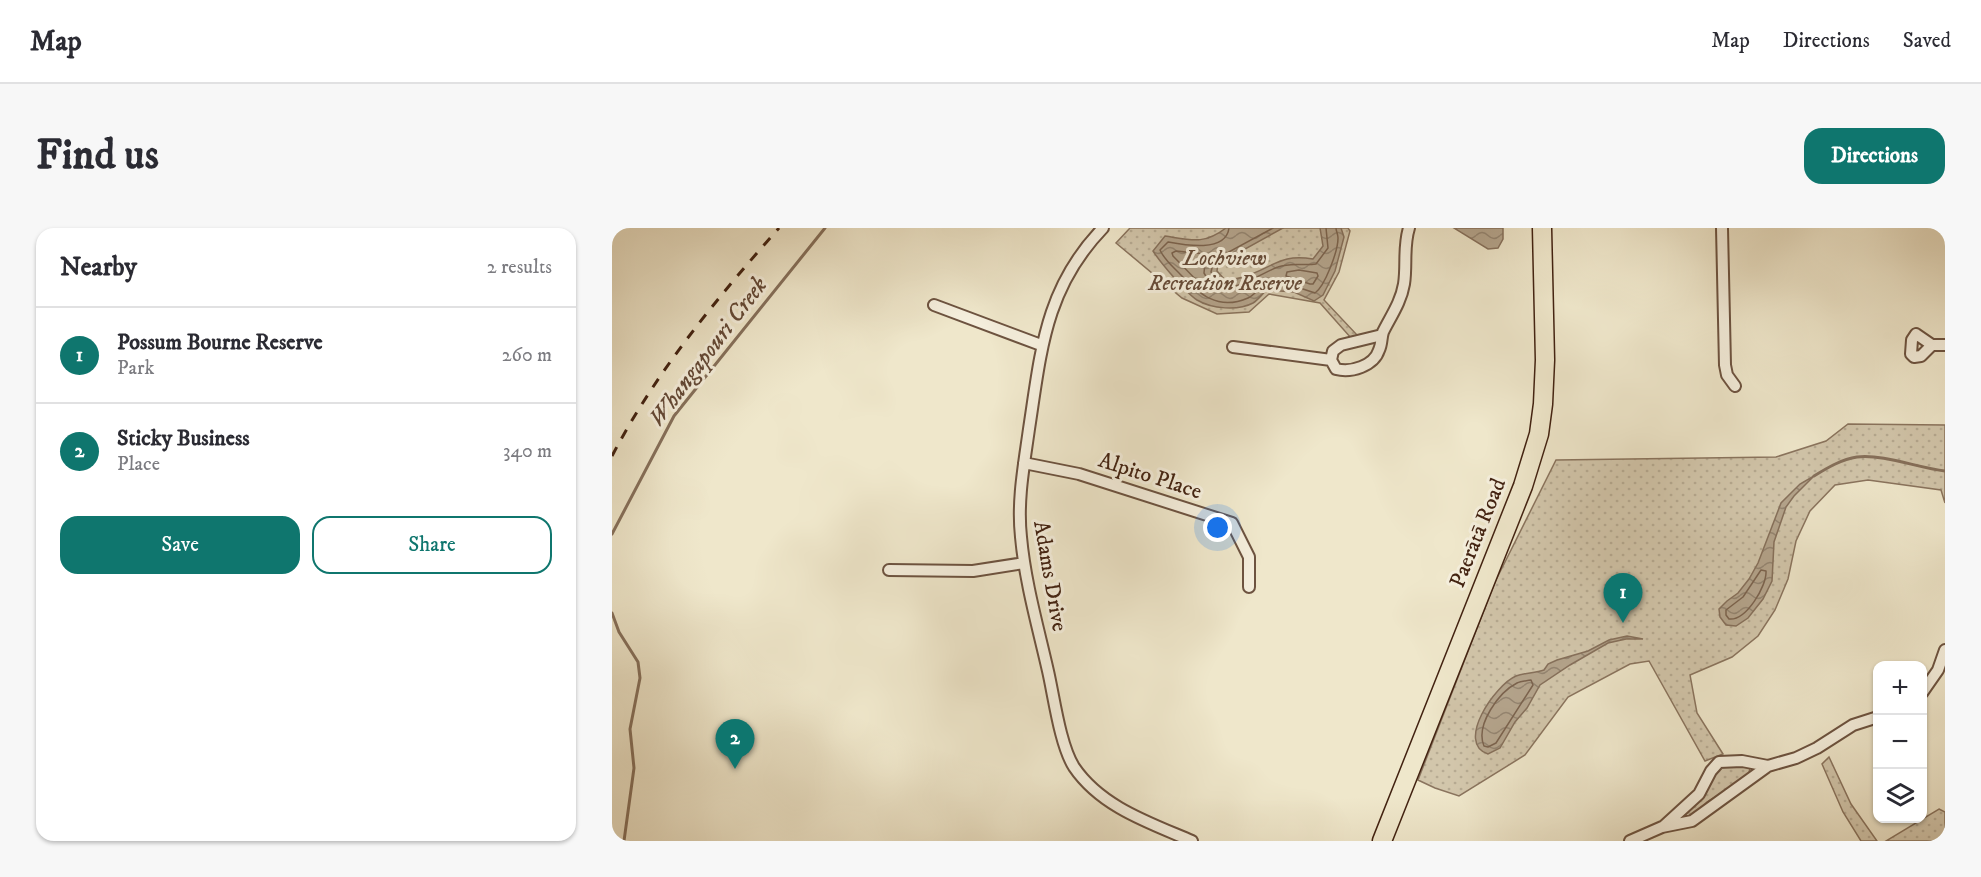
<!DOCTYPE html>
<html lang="en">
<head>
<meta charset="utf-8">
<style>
	body { margin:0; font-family:"IM FELL DW Pica",serif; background:#f7f7f7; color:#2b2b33 }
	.controls { position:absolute; right:18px; bottom:18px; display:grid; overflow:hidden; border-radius:12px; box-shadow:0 2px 4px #0004 }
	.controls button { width:54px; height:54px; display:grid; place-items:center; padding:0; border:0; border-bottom:2px solid #e1e1e2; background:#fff; color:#2b2b33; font:30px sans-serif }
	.you { position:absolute; left:606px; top:300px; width:21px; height:21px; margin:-15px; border:4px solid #fff; border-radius:50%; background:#1a73e8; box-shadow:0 0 0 9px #1a73e833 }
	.badge { display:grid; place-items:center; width:39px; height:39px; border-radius:50%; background:#0f766e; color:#fff; font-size:20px; font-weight:700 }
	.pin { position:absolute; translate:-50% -50px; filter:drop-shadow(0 2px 3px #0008) }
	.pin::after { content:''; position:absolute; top:32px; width:21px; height:18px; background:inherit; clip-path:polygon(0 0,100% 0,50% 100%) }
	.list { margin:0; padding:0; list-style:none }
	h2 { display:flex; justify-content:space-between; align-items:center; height:78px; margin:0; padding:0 24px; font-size:26px }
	h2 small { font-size:20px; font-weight:400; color:#7c7c81 }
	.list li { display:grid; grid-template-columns:39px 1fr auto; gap:18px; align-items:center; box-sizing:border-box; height:96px; padding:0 24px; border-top:2px solid #e1e1e2 }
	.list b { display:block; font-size:22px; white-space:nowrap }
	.list p { margin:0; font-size:20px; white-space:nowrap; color:#7c7c81 }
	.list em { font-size:20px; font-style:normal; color:#7c7c81 }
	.actions { display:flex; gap:12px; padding:18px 24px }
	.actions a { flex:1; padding:14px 0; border:2px solid #0f766e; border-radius:18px; text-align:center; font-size:21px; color:#0f766e }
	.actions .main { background:#0f766e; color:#fff }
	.icon { flex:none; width:33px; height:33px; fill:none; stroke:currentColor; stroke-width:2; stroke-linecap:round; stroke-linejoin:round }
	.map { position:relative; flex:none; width:1333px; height:613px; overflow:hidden; border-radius:18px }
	header { display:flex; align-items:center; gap:36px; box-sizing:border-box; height:84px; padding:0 30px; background:#fff; border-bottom:2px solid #e1e1e2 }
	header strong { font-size:28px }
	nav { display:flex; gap:33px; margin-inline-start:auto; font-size:21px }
	.intro { display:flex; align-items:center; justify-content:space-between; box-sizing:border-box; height:144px; padding:0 36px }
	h1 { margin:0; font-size:42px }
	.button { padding:15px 27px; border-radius:18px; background:#0f766e; color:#fff; font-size:21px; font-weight:700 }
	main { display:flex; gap:36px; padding:0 36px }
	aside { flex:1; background:#fff; border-radius:18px; box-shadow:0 2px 4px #0004 }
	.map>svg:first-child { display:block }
</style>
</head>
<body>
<header>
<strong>Map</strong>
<nav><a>Map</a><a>Directions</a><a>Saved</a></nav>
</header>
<div class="intro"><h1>Find us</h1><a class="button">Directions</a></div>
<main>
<aside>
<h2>Nearby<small>2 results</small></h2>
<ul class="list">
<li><span class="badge">1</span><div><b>Possum Bourne Reserve</b><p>Park</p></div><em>260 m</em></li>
<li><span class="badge">2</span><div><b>Sticky Business</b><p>Place</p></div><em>340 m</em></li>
</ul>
<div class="actions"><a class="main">Save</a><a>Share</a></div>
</aside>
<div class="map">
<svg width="1333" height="613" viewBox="0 0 1333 613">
	<defs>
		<pattern id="grass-dots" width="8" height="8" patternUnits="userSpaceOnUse" patternTransform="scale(1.5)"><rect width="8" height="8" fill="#d2c6ab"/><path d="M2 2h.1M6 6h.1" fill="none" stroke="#b6aa92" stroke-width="1.8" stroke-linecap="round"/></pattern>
		<pattern id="water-waves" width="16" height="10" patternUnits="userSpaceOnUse" patternTransform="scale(1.5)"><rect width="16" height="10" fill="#b4a48c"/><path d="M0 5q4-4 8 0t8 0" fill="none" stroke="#948571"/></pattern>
	</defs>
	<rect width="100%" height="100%" fill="#efe7cb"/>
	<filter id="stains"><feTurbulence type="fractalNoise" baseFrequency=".00333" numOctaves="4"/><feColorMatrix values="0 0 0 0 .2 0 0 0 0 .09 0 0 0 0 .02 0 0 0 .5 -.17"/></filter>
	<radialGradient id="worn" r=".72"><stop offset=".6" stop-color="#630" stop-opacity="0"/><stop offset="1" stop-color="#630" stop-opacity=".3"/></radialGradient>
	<path fill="url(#grass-dots)" stroke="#8a745e" stroke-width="1.5" d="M518,0H736L738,3L727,44L712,72L746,108L739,110L708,75L657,66L637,84L605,86L570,70L504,15Z
		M1236,196L1333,197V275L1329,262L1256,252L1223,257L1198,283L1184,313L1176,351L1163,382L1146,408L1120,429L1078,447L1085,485L1111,526L1093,533L1037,433L1018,436L956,469L913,527L847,568L823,560L806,552L883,354L944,232L1164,229L1214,213Z
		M1217,529L1239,576L1265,613H1249L1231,584L1210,536Z
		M1112,537L1138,539L1137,545L1121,558L1095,574L1082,589L1060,593L1102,545Z
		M1327,581L1333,584V613H1274Z"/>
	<path fill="url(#water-waves)" stroke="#86705b" stroke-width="1.5" d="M614,0H671L606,36L605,43L614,53C621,51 630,50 637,47C664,37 670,26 701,31L711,18L708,0H729L732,9L723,43L711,67L702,73L682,64L655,62C650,66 646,72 641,75C626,83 600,81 585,72C574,65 548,34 541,23L553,8C579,12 592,17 614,0Z
		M842,0H891V11L886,20L876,21Z
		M1202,248L1182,268L1174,279L1162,314L1160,353L1151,371L1136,390L1124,398L1114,397L1108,389L1107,381L1115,373L1126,365L1137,351L1146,335L1169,275L1188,256Z
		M1015,408L1031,411H1014L996,415L958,437L928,457L915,480L903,494L888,520L876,526C843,515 883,457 904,448C912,445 923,445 932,442L936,436L945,432L976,423L997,412Z"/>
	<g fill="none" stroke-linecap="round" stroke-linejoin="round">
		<path stroke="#7b634e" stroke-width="1.5" d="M617,0C614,25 572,17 556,14L548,22C552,31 559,37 566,44C586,64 604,84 636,70C643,67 647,59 655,56L682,58L703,65C713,58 726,23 726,10C726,6 724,3 724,0
			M661,0L602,32L599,44C602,49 607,57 612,59C625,62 654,43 666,39C679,34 691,38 704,36L716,20L714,0
			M564,23L594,26L592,45L599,57L598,61L592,60L561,28L560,25Z
			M687,42L705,45L706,48L701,56H698L674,48L675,44Z
			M1149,342L1154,343C1155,358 1134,393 1117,391L1114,387V382L1131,369Z
			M919,452L921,457L884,515L876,519L872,518C863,497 887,464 905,455C909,453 914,453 919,452Z"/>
		<path stroke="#86705b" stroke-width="3" d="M1202,248C1215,240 1230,231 1245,229C1272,226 1306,240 1333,243
			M0,306L62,188L213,0
			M0,385L7,404L26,434L28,450L18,501L22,540L12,613"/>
		<defs>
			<path id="street" d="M491,0C433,60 429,123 417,201C412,237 405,273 409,309C413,354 426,399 436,443C442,469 448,517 462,539C489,579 538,595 580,613
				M1110,0L1113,137L1115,147L1123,158
				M322,77L429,117
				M770,107L729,117L721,123L719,132L724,141C739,145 762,138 767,122C770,116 769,110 771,104C779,88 789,74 792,56C795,37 791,19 797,0
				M1320,117L1309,128L1302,129L1299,126L1300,112L1304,106L1320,117H1333
				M621,119L719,132
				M412,235L467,246L620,295L637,329V359
				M277,342L361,343L412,335
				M1310,465L1326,442L1333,422
				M1052,598L1087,566L1099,543L1107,534L1130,533L1156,538
				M1018,613L1050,599L1080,593L1156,538L1184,530L1205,520L1241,497L1266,489"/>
			<path id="primary" d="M770,613L911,258L927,206L931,176L933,132L930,0"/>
		</defs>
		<use href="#street" stroke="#6d5340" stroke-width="14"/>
		<use href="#primary" stroke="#422211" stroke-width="21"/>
		<use href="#street" stroke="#f5efdd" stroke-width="10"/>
		<use href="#primary" stroke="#efe7cb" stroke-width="18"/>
		<path stroke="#422211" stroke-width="3" stroke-dasharray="10 10" stroke-linecap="butt" d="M0,228C44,144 104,71 167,0"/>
	</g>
	<g text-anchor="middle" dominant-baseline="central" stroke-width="6" stroke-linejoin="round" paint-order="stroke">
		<g font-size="22" font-style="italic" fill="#664b38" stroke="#f5efdd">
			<text x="613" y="30">Lochview<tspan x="613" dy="25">Recreation Reserve</tspan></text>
		</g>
		<g font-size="22" fill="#422211" stroke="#f5efdd">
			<text transform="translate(538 248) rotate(18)">Alpito Place</text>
			<text transform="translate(866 305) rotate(-68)">Paerātā Road</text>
			<text transform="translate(438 348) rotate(80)">Adams Drive</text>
		</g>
		<g font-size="24" font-style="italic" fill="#644936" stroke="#f5efdd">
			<text transform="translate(96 124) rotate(-53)">Whangapouri Creek</text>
		</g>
	</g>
	<rect width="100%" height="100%" filter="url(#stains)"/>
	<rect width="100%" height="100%" fill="url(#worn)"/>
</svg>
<div class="controls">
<button>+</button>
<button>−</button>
<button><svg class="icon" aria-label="layers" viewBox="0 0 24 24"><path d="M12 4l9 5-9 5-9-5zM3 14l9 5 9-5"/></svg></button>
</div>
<div class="you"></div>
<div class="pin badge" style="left:1011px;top:395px">1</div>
<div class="pin badge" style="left:123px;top:541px">2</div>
</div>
</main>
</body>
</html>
